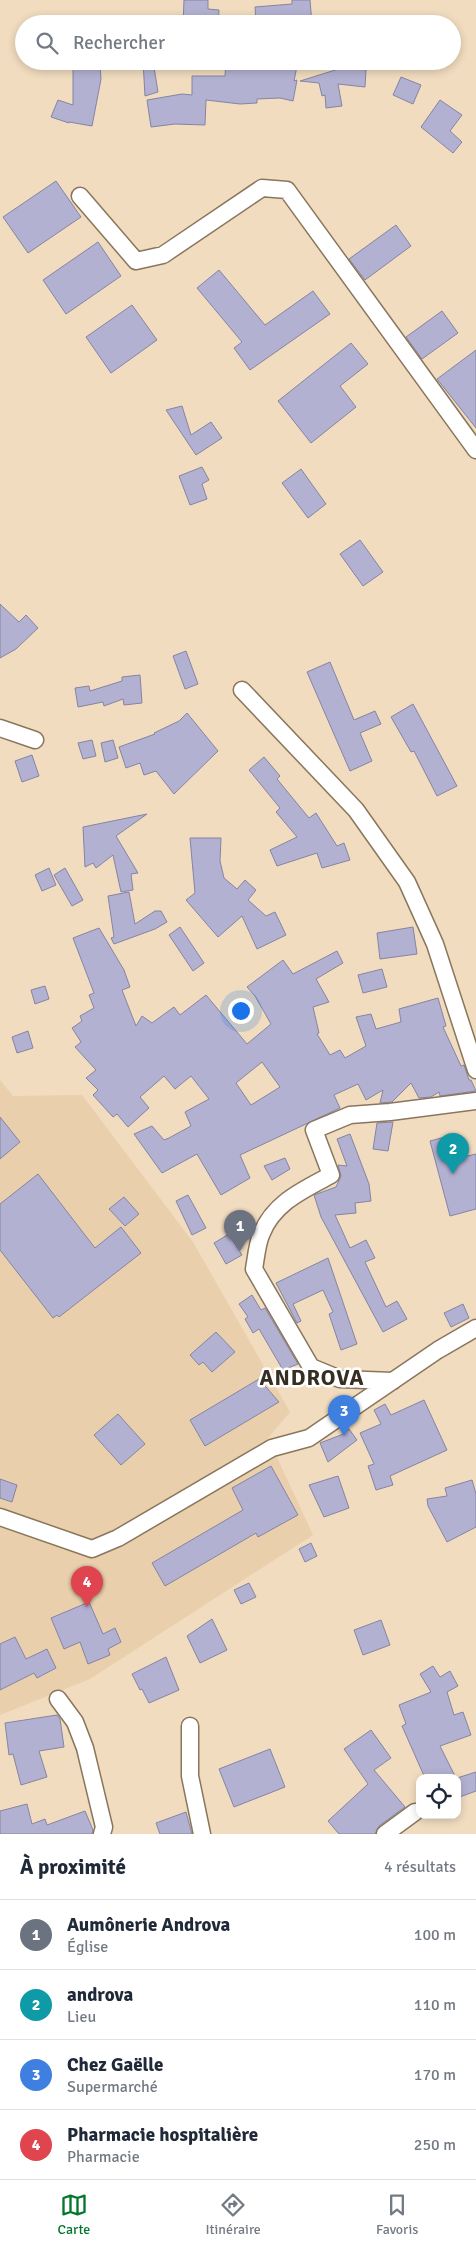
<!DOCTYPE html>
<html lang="fr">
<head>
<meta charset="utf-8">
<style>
	body { margin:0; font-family:Signika,sans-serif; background:#f2f2f3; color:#1f2937 }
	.controls { position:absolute; right:15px; bottom:15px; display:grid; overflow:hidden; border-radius:10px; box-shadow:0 2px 8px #0003 }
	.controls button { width:45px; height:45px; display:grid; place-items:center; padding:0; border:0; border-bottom:1px solid #e0e1e3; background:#fff; color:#1f2937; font:25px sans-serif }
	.you { position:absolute; left:240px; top:1010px; width:18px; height:18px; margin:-12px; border:4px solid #fff; border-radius:50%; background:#1a73e8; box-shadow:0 0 0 8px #1a73e833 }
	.badge { display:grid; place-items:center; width:32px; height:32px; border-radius:50%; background:#02772c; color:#fff; font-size:16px; font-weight:700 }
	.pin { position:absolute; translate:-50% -41px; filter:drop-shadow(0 1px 2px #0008) }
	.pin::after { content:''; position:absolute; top:26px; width:18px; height:15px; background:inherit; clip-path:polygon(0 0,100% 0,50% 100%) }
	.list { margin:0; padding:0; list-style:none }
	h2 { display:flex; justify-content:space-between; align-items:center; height:65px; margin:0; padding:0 20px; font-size:21px }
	h2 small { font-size:16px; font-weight:400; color:#747a83 }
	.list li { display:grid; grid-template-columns:32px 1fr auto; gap:15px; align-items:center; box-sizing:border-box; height:70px; padding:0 20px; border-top:1px solid #e0e1e3 }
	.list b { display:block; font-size:19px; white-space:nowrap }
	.list p { margin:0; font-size:16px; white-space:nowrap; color:#747a83 }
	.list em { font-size:16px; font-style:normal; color:#747a83 }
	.icon { flex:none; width:28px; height:28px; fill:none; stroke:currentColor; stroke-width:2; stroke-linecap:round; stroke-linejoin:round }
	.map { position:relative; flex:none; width:476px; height:1834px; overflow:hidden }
	.search { position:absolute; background:#fff; box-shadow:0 2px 8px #0003; left:15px; right:15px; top:15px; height:55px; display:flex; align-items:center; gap:12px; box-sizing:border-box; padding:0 18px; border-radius:28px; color:#747a83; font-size:19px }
	.sheet { height:345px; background:#fff }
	nav { display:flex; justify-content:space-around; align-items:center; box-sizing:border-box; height:70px; border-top:1px solid #e0e1e3; background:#fff; font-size:14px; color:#747a83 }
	nav a { display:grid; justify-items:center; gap:2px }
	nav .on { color:#02772c }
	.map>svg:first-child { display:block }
</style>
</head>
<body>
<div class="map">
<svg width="476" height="1834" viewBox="0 0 476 1834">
	<rect width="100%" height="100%" fill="#f1dcbf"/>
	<path fill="#e9cfac" d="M0,1080L13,1096L82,1095L193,1242L290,1412L268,1438L313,1535L90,1679L0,1715Z"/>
	<path fill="#b2b1d1" stroke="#8584a2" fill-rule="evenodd" d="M184,0H208V9L219,10L218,24H183Z
		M292,0H310L312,24H256L255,7L292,4Z
		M143,61H153L158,92L145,96Z
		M226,61H298L294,81L297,80L293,101L280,98L257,99V103L240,104L206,100L205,125L175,124L151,127L147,100L182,94L192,95V76H225Z
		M73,64H100L101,79L92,126L69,122V123L51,117L58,100L73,105Z
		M345,67L366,70L365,87L338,84L342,106L326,108L325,95L322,96L319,83L300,81Z
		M401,77L421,85L413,104L393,95Z
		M440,100L462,115L450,131L462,142L453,153L421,127Z
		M56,181L81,217L28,253L3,217Z
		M396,225L411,246L365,280L349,259Z
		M98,242L121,276L66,314L43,280Z
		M219,270L265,325L313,291L330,314L250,370L234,348L242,342L197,288Z
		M132,305L157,340L111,373L86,337Z
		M442,311L458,333L422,359L406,337Z
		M351,343L368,364L340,386L356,407L311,443L278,401Z
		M476,350V428L437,379Z
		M182,406L191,435L211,422L222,438L196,455L166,410Z
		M202,467L209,480L202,484L207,499L190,505L179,476Z
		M301,469L326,504L308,518L282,483Z
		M360,540L383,572L363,586L340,554Z
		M0,604L19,622L26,615L38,628L16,649L0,658Z
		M186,651L198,684L185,689L173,656Z
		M330,662L354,720L375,711L381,724L360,733L372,761L350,771L307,672Z
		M140,675L142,703L124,705L123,699L104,706L103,702L78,707L75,688L89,686L90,691L122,681V677Z
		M413,704L457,786L437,796L414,751L411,752L391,717Z
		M187,713L218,751L174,794L156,771L144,775L140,763L126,768L119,747L155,734L154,733L179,721Z
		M92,740L96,756L83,759L78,743Z
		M113,740L118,758L105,762L101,743Z
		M32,755L39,776L22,782L15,761Z
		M264,757L280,776L277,779L309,818L316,813L337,846L344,843L350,860L322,868L317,853L277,866L270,850L297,837L276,812L280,808L249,770Z
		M147,814L116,836L138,873L131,874L133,890L121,892L113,855L96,868L93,863L85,867L83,827Z
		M190,838H221L220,861L224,878L237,889L245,880L256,890L248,900L266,916L275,912L286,935L257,949L242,916L218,937L186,900L195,893Z
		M49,868L56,885L42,891L35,875Z
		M65,868L83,900L72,906L54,875Z
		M129,892L135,924L155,911H161L167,922L155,929L114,944L111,938L114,937L108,896Z
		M180,927L204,963L193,971L169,935Z
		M413,927L417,954L380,959L377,933Z
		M99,928L124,970L130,987L122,990L136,1026L142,1016L152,1023L174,1007L180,1015L206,995L247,1044L271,1024L255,996L247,987L283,960L293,974L337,951L343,963L316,979L329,1002L313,1007L319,1033L317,1034L330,1055L340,1050L345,1058L366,1046L356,1017L371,1014L376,1029L401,1022L399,1009L438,998L446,1026L443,1027L461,1066L464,1065L469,1080H471L476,1091L440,1096L439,1092L431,1097L419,1098L411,1083L392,1102L380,1103L383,1090L366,1100L358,1084L334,1095L340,1108L240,1155L250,1178L221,1195L197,1154L162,1173L134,1134L152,1126L164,1140L169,1138L191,1126L185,1112L209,1099L191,1076L175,1089L164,1076L140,1097L149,1108L128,1127L117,1114L113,1117L93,1095L98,1090L86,1078L96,1070L75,1047L81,1042L72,1028L82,1021L80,1016L94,1008L89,995L94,993L73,938ZM262,1062L280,1087L251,1105L236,1083Z
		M382,969L387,987L363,993L358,975Z
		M45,986L49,999L35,1004L31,990Z
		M28,1031L33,1048L17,1053L12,1037Z
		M0,1117L20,1142L0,1159Z
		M393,1122L388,1151L373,1149L377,1123Z
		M350,1134L369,1184L371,1201L355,1203L356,1213L335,1215L350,1248L366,1240L375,1258L365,1262L386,1307L397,1301L407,1319L383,1332L321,1217L314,1195L336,1187L341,1176L338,1165L347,1166L337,1139Z
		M456,1134L463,1157L476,1154V1209L450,1216L430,1141Z
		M285,1158L290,1169L272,1180L264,1166Z
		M38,1174L95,1248L121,1227L141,1253L59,1317L57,1315L53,1318L0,1250V1204Z
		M188,1195L206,1228L192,1235L176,1201Z
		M124,1197L139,1214L125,1226L109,1209Z
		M229,1234L242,1255L226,1264L214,1243Z
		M328,1258L357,1344L341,1350L329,1314L333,1312L323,1290L293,1304L301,1321L297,1323L276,1283Z
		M252,1295L261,1310L265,1308L298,1364L283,1370L259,1329L253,1333L245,1319L248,1317L239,1304Z
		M463,1304L469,1318L451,1327L444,1313Z
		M216,1332L235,1352L212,1372L203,1362L199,1365L190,1355Z
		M259,1379L279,1402L205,1446L190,1420Z
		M424,1400L447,1450L390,1476L393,1485L376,1490L368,1466L374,1464L360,1433L381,1424L374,1410L385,1404L391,1415Z
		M118,1414L145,1444L121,1465L94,1435Z
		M349,1429L357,1440L328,1462L320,1443L341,1435Z
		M271,1466L298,1515L258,1537L256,1533L165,1586L152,1563L243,1510L232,1488Z
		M338,1476L349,1508L324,1517L309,1485Z
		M0,1479L17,1485L12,1502L0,1498Z
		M472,1480L476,1494V1527L447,1542L428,1506L427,1499L447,1496L445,1488Z
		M311,1543L317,1556L305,1562L299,1549Z
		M249,1583L256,1597L241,1604L234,1590Z
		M89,1602L103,1634L115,1628L121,1642L108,1649L110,1655L88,1664L80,1642L64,1649L51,1618Z
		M212,1619L227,1650L200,1663L187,1636Z
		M381,1620L390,1645L363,1655L354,1630Z
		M15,1637L26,1659L47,1649L56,1668L37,1678L34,1673L0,1690V1644Z
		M166,1657L179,1690L149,1703L142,1689L140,1690L132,1674Z
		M433,1666L440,1677L450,1671L458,1686L447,1692L454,1715L463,1712L471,1735L440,1746L456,1778H425L402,1726L406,1724L399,1705L431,1692L420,1674Z
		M57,1715L60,1719L64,1747L39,1751L47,1777L21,1785L13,1754L9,1755L5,1723Z
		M371,1730L391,1758L374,1770L405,1807L379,1826L375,1834H339L328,1821L368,1784L344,1749Z
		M270,1749L285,1787L234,1807L219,1769Z
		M476,1772V1791L457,1798V1778Z
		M27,1804L32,1824L45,1819L47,1825L85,1811L93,1830L92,1834H0V1811Z
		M186,1812L192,1834H160L156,1823Z"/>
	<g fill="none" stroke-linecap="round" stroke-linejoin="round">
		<defs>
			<path id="minor" d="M80,196L136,261L163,255L262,188L287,190L476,450
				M242,690L356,810L407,882L435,944L476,1070
				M0,728L35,740
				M393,1381L340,1379L311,1367L254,1269C256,1258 257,1245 261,1235C273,1203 303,1190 331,1175L314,1130L350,1115L390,1112L476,1101
				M0,1517L92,1549L118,1538L272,1448L309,1438L438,1350L476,1328
				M58,1699L75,1722L85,1748L104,1827L102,1834
				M190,1726V1776L202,1834
				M385,1834L415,1812"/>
		</defs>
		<use href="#minor" stroke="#89765c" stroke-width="19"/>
		<use href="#minor" stroke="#fff" stroke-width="16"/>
	</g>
	<g text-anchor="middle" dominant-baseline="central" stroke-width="5" stroke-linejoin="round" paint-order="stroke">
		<g font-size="22" font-weight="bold" letter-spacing="1" fill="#372e23" stroke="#fff">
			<text x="312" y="1377">ANDROVA</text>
		</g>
	</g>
</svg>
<div class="controls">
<button><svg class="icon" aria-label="locate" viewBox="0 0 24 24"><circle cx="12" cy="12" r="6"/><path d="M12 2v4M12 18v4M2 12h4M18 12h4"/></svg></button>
</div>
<div class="you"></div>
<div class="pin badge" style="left:240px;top:1251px;background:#6b7280">1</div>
<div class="pin badge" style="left:453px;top:1174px;background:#0f9aa8">2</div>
<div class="pin badge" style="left:344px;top:1436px;background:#3f7fe0">3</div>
<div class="pin badge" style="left:87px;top:1607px;background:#e0444e">4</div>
<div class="search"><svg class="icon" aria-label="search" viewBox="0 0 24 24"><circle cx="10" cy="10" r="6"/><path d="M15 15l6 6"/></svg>Rechercher</div>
</div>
<section class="sheet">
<h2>À proximité<small>4 résultats</small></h2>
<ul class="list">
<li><span class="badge" style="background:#6b7280">1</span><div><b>Aumônerie Androva</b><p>Église</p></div><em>100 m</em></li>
<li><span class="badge" style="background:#0f9aa8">2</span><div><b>androva</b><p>Lieu</p></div><em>110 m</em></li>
<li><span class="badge" style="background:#3f7fe0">3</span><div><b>Chez Gaëlle</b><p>Supermarché</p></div><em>170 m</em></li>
<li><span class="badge" style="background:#e0444e">4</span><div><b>Pharmacie hospitalière</b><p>Pharmacie</p></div><em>250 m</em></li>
</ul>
</section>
<nav>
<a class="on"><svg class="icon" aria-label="map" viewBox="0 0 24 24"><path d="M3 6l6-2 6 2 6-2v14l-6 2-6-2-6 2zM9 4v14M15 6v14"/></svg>Carte</a>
<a><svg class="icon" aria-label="directions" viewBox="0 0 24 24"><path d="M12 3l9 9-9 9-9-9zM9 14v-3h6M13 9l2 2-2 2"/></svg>Itinéraire</a>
<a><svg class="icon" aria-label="saved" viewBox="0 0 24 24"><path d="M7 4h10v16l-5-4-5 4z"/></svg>Favoris</a>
</nav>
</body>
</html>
